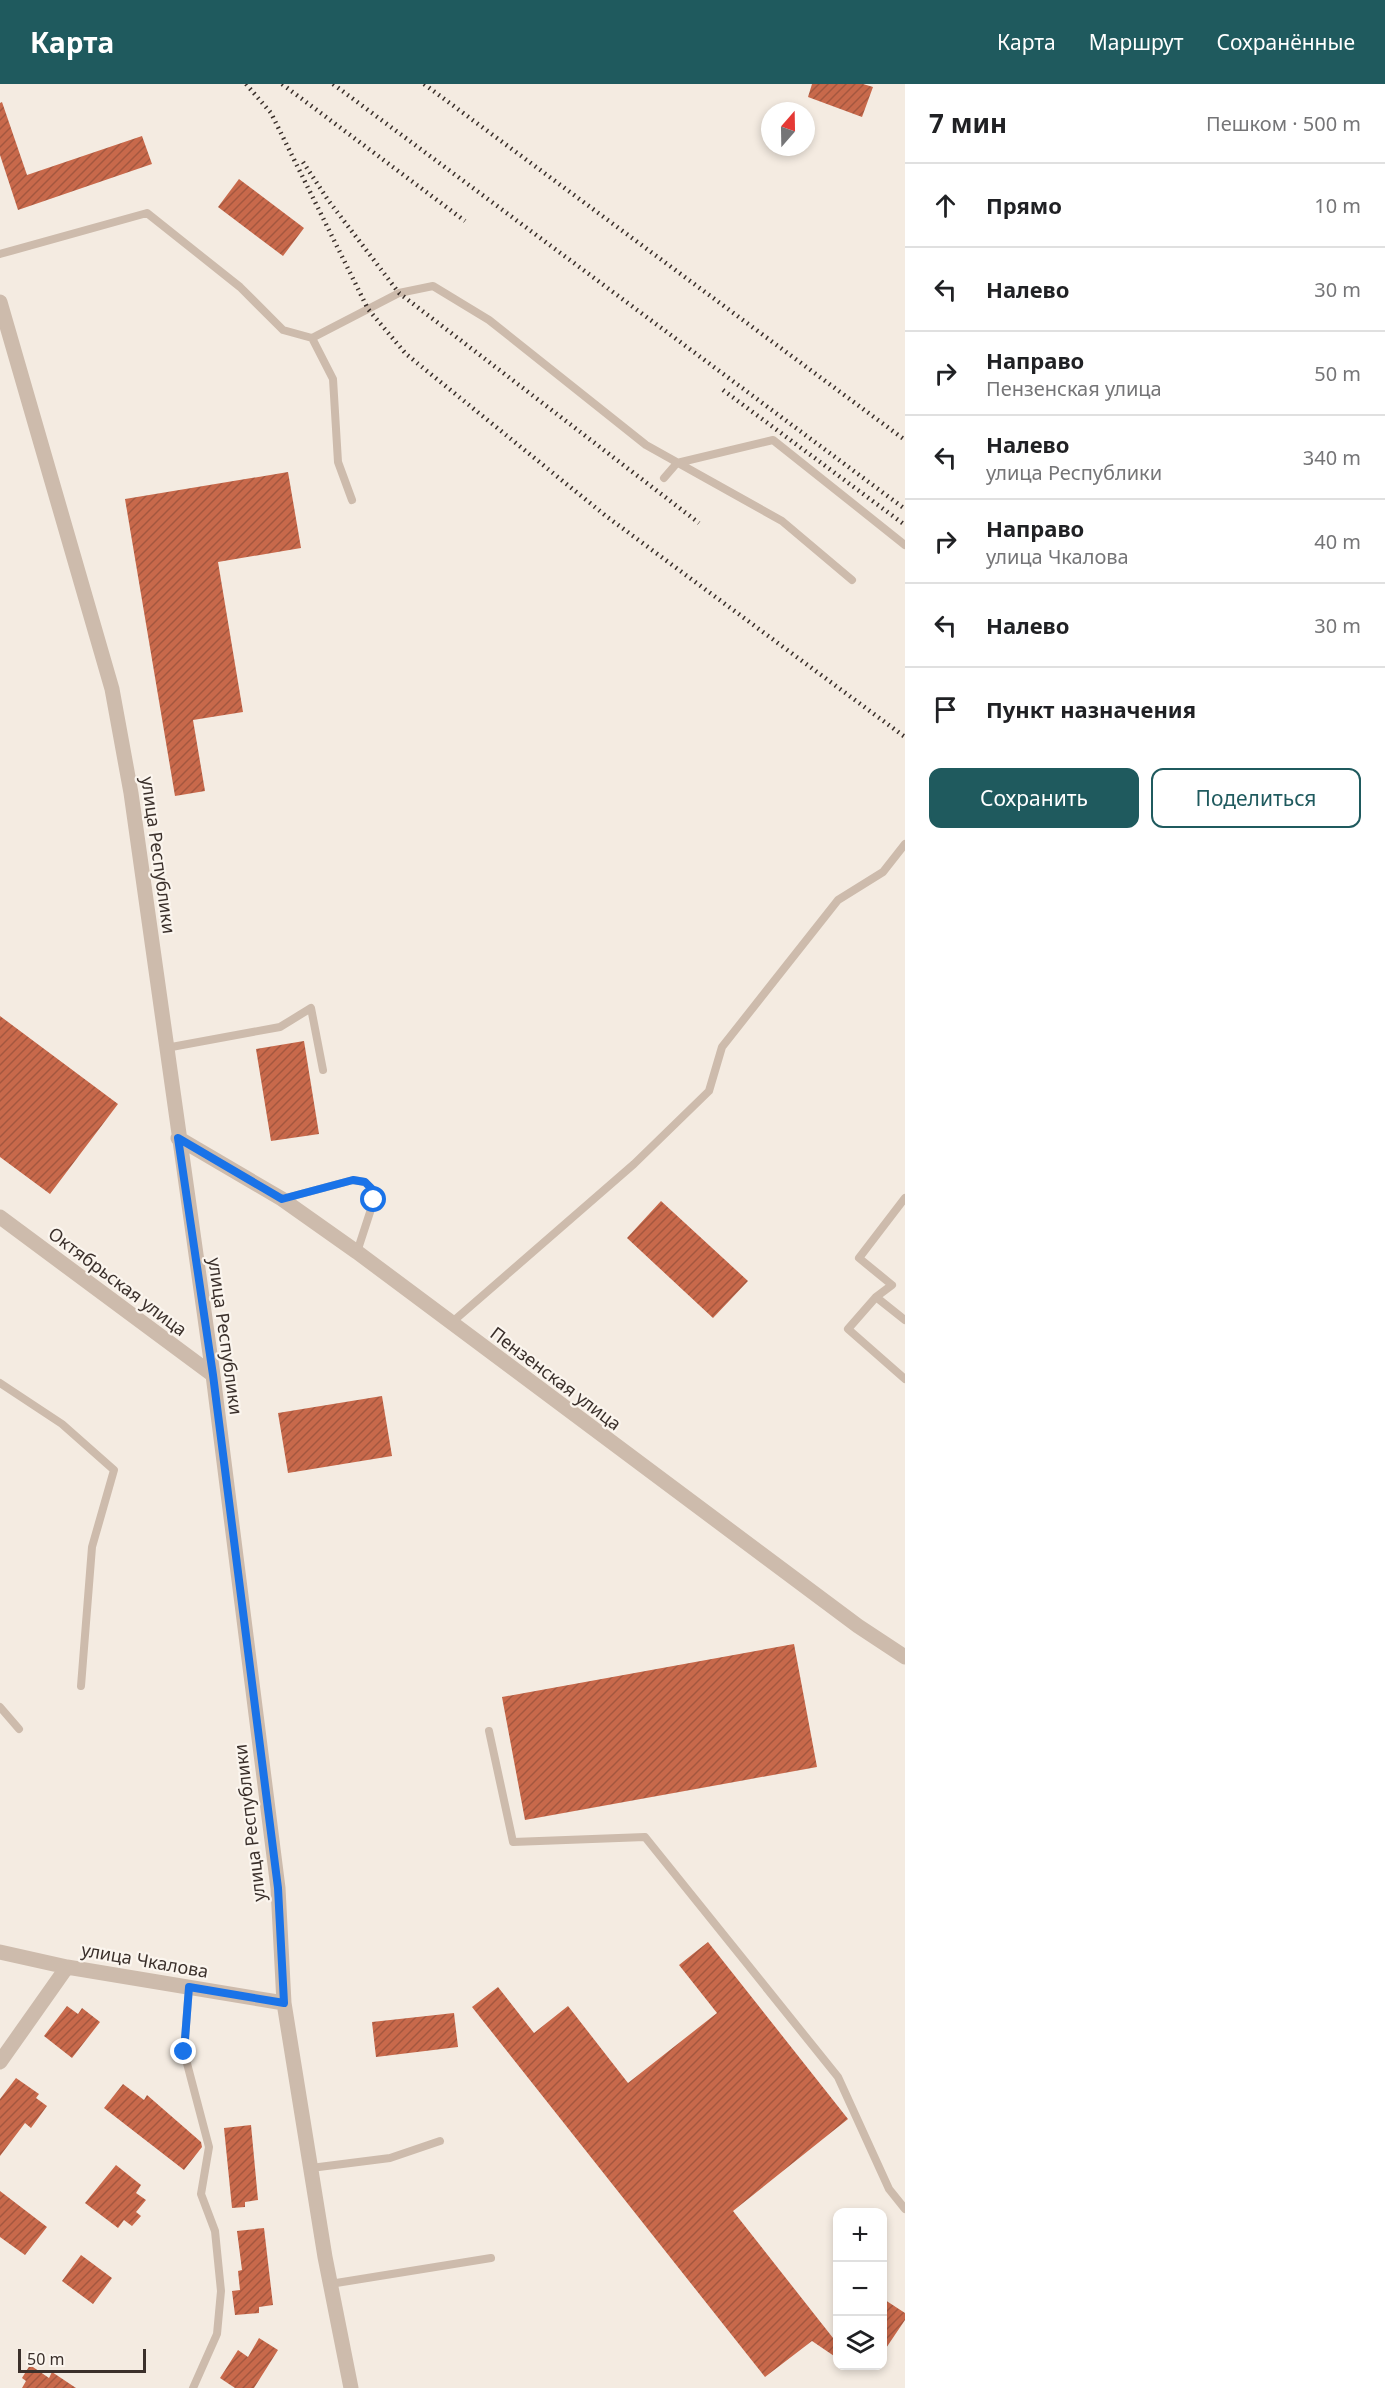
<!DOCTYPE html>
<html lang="ru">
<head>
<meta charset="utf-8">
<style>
	body { margin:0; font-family:"Noto Sans",sans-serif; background:#f6f6f6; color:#202124 }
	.controls { position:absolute; right:18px; bottom:18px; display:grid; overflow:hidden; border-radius:12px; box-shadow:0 3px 9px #0003 }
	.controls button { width:54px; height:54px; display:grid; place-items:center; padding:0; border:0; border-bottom:2px solid #e0e0e0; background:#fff; color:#202124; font:30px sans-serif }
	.compass { position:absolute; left:761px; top:18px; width:54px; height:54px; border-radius:50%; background:#fff; box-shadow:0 3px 9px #0003; rotate:20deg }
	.scale { position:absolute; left:18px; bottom:15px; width:128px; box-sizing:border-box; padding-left:6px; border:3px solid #3b302b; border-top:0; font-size:16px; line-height:21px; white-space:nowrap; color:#3b302b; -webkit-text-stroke:4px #fbf5ee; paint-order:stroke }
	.stop { position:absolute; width:18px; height:18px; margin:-14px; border:4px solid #1a73e8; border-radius:50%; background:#fff }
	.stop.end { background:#1a73e8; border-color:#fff; box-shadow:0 2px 6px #0008 }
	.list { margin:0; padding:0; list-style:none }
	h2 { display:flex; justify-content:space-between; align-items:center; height:78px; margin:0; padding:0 24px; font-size:26px }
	h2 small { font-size:20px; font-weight:400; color:#757577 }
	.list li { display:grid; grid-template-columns:39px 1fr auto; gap:18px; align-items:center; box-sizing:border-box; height:84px; padding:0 24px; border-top:2px solid #e0e0e0 }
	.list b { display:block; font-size:22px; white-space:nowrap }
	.list p { margin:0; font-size:20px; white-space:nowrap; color:#757577 }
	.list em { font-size:20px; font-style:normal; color:#757577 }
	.actions { display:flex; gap:12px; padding:18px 24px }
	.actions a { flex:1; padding:14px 0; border:2px solid #1f5a5e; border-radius:12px; text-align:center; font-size:21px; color:#1f5a5e }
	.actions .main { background:#1f5a5e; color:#fff }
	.icon { flex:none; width:33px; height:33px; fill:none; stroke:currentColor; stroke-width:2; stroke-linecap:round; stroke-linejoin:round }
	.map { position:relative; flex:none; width:905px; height:2304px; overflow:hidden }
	header { display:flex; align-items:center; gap:36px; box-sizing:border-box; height:84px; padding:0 30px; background:#1f5a5e; color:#fff }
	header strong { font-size:28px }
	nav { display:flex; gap:33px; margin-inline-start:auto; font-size:21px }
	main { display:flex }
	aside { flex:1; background:#fff }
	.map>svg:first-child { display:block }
</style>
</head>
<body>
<header>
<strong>Карта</strong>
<nav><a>Карта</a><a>Маршрут</a><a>Сохранённые</a></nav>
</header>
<main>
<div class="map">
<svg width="905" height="2304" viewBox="0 0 905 2304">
	<defs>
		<pattern id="building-hatch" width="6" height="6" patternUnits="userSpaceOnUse" patternTransform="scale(1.5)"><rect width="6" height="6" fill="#c8694b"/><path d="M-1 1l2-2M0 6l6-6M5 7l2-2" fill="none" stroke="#a4573f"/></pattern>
	</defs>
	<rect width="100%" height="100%" fill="#f4ebe1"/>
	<path fill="url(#building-hatch)" d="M812,0H863L873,3L862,33L808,13Z
		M2,18L27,91L142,52L152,80L18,126L0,71V19Z
		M239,95L304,144L283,172L218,123Z
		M288,388L301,464L218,478L243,628L193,636L205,707L175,712L125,415Z
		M0,932L118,1020L50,1110L0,1073Z
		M304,957L319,1050L271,1057L256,965Z
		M661,1117L748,1197L713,1234L627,1154Z
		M382,1312L392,1372L288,1389L278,1329Z
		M794,1560L817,1683L525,1736L502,1613Z
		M708,1858L848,2035L733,2127L837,2259V2274L812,2257L765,2293L472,1923L498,1903L534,1949L568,1922L628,1999L717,1929L679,1881Z
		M67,1922L78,1930L82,1924L100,1938L72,1974L44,1952Z
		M454,1929L458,1963L376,1973L372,1938Z
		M16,1994L39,2010L36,2014L47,2022L31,2044L25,2039L0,2072V2015Z
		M123,2000L144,2016L147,2011L201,2058L202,2063L184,2086L104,2024Z
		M251,2041L258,2116L245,2118V2123L232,2124L224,2044Z
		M116,2081L141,2101L136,2109L146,2116L136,2128L141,2132L132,2142L124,2136L118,2144L85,2119Z
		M0,2107L47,2143L25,2171L0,2153Z
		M264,2144L273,2221L259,2223V2229L235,2231L232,2207L240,2206L238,2187L242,2186L237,2147Z
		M81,2171L112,2194L93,2220L62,2197Z
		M882,2214L905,2229V2236L882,2270Z
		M259,2254L278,2266L254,2304H235L220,2294L238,2266L248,2273Z
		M30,2281L49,2294L52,2288L76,2304H22L26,2297L22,2294Z"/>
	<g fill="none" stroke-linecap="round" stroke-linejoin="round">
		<path stroke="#cdbbac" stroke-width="8" d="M0,170L147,129L240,203L283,246L312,254L399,209L433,202L489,236L646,361L782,437L852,496
			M312,254L333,295L338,378L352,416
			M664,394L677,379L773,356L905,461
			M166,964L280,943L311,924L323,986
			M282,1115L353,1096L365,1098L372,1105L374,1116L357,1168
			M876,1213L892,1201L859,1174L905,1114
			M905,1236L876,1213L848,1245L905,1295
			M450,1240L634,1080L709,1007L722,963L838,816L883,788L905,760
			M0,1299L62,1340L114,1386L92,1463L81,1602
			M0,1623L19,1645
			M489,1647L513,1758L645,1753L838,1993L889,2105L905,2125
			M189,1903L184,1968L209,2063L201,2110L215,2147L221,2207L217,2250L193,2304
			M311,2084L390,2074L440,2057
			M330,2200L491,2174"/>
		<path stroke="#cdbbac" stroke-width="15" d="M0,218L112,605L131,709L213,1291L278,1804L284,1919L325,2173L351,2304
			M178,1054L282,1115L357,1168L858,1542L905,1573
			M0,1133L213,1291
			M0,1868L67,1883L284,1919
			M0,1978L67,1883"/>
		<path stroke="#3b302b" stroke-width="4.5" stroke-dasharray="1.5 4.5" stroke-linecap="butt" d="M246,0L271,29L368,225L406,270L606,432L905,653
			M282,0L465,137
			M333,0L905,425
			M424,0L905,356
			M303,78L328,116L399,209L699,439
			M723,306L905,441"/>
	</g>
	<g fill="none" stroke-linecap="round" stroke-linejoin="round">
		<path stroke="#1a73e8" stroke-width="8" d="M184,1968L189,1903L284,1919L278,1804L213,1291L178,1054L282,1115L353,1096L365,1098L372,1105L374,1116"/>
	</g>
	<g text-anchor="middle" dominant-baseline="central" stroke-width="4.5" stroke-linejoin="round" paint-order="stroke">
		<g font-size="18" fill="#3b302b" stroke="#fbf5ee">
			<text transform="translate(159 771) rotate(82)">улица Республики</text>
			<text transform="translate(118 1197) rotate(37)">Октябрьская улица</text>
			<text transform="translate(226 1252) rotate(82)">улица Республики</text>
			<text transform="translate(556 1294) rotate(37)">Пензенская улица</text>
			<text transform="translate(249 1739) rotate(-97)">улица Республики</text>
			<text transform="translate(145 1876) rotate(10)">улица Чкалова</text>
		</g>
	</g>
</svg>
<div class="controls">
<button>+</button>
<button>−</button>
<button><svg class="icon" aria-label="layers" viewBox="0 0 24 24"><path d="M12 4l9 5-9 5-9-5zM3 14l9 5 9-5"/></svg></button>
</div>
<svg class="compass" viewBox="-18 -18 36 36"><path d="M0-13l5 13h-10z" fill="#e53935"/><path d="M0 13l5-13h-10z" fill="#757577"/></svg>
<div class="scale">50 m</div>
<div class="stop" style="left:374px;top:1116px"></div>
<div class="stop end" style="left:184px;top:1968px"></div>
</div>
<aside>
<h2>7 мин<small>Пешком · 500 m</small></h2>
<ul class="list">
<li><svg class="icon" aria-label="ahead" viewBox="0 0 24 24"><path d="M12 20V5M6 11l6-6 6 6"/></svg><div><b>Прямо</b></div><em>10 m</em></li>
<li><svg class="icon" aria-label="left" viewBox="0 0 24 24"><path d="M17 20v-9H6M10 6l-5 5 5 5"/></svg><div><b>Налево</b></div><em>30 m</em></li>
<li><svg class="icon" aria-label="right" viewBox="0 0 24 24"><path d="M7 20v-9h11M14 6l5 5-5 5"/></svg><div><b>Направо</b><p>Пензенская улица</p></div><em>50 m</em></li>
<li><svg class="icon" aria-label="left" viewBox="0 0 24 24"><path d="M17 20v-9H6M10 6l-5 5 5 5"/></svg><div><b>Налево</b><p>улица Республики</p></div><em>340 m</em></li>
<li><svg class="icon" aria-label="right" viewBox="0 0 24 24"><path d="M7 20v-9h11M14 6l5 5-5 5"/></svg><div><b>Направо</b><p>улица Чкалова</p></div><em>40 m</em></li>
<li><svg class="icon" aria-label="left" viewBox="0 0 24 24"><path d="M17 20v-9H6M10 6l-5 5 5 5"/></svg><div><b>Налево</b></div><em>30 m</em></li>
<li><svg class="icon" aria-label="arrive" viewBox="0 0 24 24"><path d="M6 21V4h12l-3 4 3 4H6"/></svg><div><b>Пункт назначения</b></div></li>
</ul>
<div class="actions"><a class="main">Сохранить</a><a>Поделиться</a></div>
</aside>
</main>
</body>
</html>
